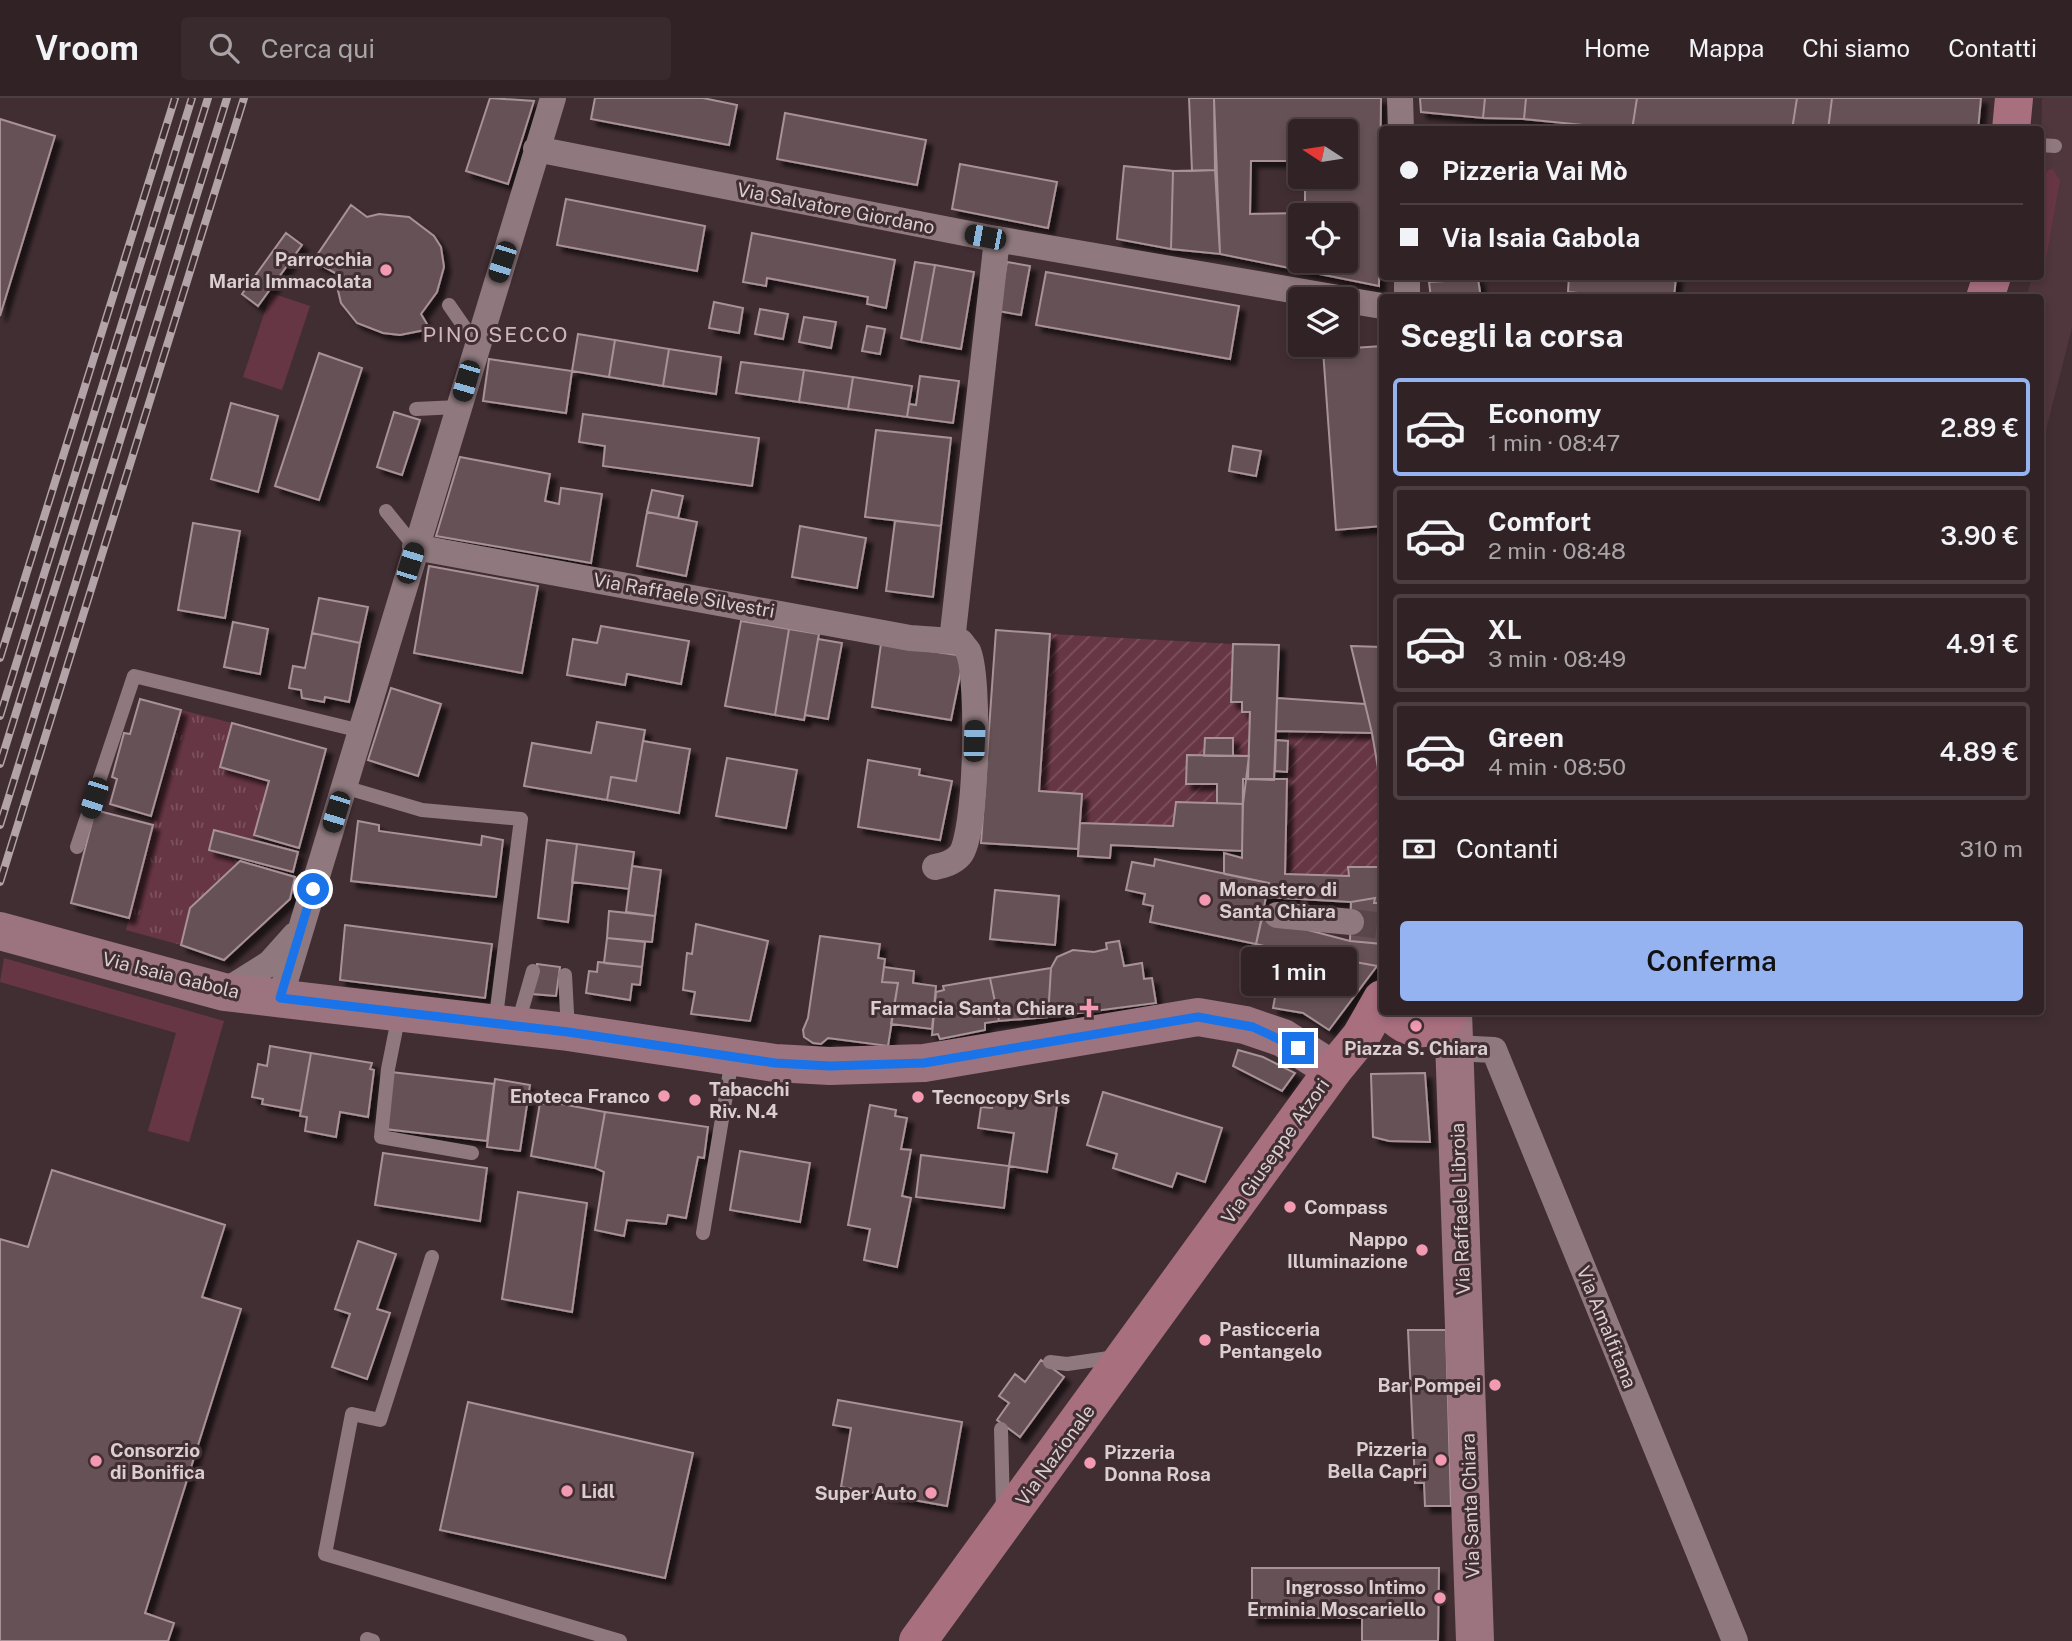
<!DOCTYPE html>
<html lang="it">
<head>
<meta charset="utf-8">
<style>
  :root { --surface:#312226; --page:#392a2e; --text:#f1f3f6; --muted:#a8a4a7; --line:#4c3f43; --accent:#95b2f1 }
  body { margin:0; font-family:"Public Sans",sans-serif; background:var(--page); color:var(--text); height:100vh; display:flex; flex-direction:column; font-size:26px; white-space:nowrap }
  * { box-sizing:border-box; margin:0 }
  p { font-size:23px; color:var(--muted) }
  .icon { flex:none; width:38px; height:38px; fill:none; stroke:currentColor; stroke-width:2; stroke-linecap:round; stroke-linejoin:round }
  .map { position:relative; flex:1; overflow:hidden }
  .panel { position:absolute; left:1379px; top:196px; width:665px; height:721px; display:flex; flex-direction:column; background:var(--surface); border-radius:7px; box-shadow:0 4px 10px #0003,0 0 0 2px var(--line) }
  .panel>* { flex:none }
  .guide { position:absolute; left:1379px; top:28px; width:665px; height:154px; border-radius:7px; box-shadow:0 4px 10px #0003,0 0 0 2px var(--line); display:grid; align-content:center; height:154px; padding:0 21px; background:var(--surface) }
  .needle { width:46px; rotate:282deg }
  .fabs { position:absolute; left:1288px; top:21px; display:grid; gap:14px }
  .fabs a { display:grid; place-items:center; width:70px; height:70px; border-radius:7px; background:var(--surface); box-shadow:0 4px 10px #0003,0 0 0 2px var(--line); font-size:35px }
  .end { position:absolute; width:32px; height:32px; margin:-16px; border:9px solid #1a73e8; background:#fff; box-shadow:0 0 0 4px #fff }
  .from { border-radius:50% }
  .bubble { position:absolute; height:49px; border-radius:7px; background:var(--surface); box-shadow:0 4px 10px #0003,0 0 0 2px var(--line); font-size:23px; font-weight:600; line-height:49px; text-align:center }
  .car { position:absolute; width:21px; height:42px; margin:-21px -10px; border-radius:9px; box-shadow:0 0 5px 2px #0007; background:linear-gradient(#222 24%,#8ab4d8 0 40%,#222 0 76%,#8ab4d8 0 86%,#222 0) }
  .guide b { display:flex; align-items:center; gap:24px; height:66px; font-size:26px }
  .guide b+b { border-top:2px solid var(--line) }
  .guide i { width:18px; height:18px; background:var(--text) }
  ul { padding:0; list-style:none }
  li { display:flex; align-items:center; gap:21px; height:98px; margin:0 14px 10px; padding:0 7px; border:4px solid var(--line); border-radius:7px }
  li div { flex:1 }
  li b { display:block; font-size:26px }
  li em { font-style:normal; font-weight:600 }
  li.active { border-color:var(--accent) }
  li>.icon { width:63px; height:63px; stroke-width:1.5 }
  h2 { padding:0 21px; font-size:32px; line-height:84px }
  .pay { display:flex; align-items:center; gap:18px; height:77px; padding:0 21px; font-size:26px }
  .pay p { margin-inline-start:auto }
  .cta { display:flex; gap:14px; margin-top:auto; padding:14px 21px }
  .cta a { flex:1; height:80px; border-radius:7px; background:var(--accent); color:#111; font-size:28px; font-weight:600; line-height:80px; text-align:center }
  header { display:flex; align-items:center; gap:42px; box-sizing:border-box; height:98px; padding:0 35px; background:var(--surface); border-bottom:2px solid var(--line) }
  header strong { font-size:33px }
  nav { display:flex; gap:38px; margin-inline-start:auto; font-size:24px }
  .search { width:490px; height:63px; background:var(--page); display:flex; align-items:center; gap:18px; box-sizing:border-box; padding:0 24px; border-radius:7px; color:var(--muted); font-size:26px }
  .map>svg:first-child { display:block }
  .built { fill:#50363d }
  .grass { fill:#673644 }
  .park { fill:url(#park-tufts) }
  .garden { fill:url(#garden-furrows) }
  .building { fill:#655156; stroke:#a99297; stroke-width:2; fill-rule:evenodd; filter:url(#shadow) }
  .lines { fill:none; stroke-linecap:round; stroke-linejoin:round }
  .street-tunnel { stroke:#58464b; stroke-width:26; stroke-dasharray:26 13; stroke-linecap:butt }
  .lane { stroke:#8f797e; stroke-width:14 }
  .street { stroke:#8f797e; stroke-width:26 }
  .secondary { stroke:#9c747f; stroke-width:38 }
  .primary { stroke:#a86f7f; stroke-width:38 }
  .rail-casing { stroke:#b1a3a7; stroke-width:8 }
  .rail { stroke:#412e33; stroke-width:5; stroke-dasharray:16; stroke-linecap:butt }
  .route { stroke:#1a73e8; stroke-width:9 }
  .poi-dot { fill:#f19ab2; stroke:#412e33; stroke-width:2.5 }
  .labels { text-anchor:middle; stroke-width:6; stroke-linejoin:round; paint-order:stroke }
  .street-label { font-size:19px; fill:#daced1; stroke:#412e33 }
  .poi-label { font-size:19px; font-weight:bold; fill:#daced1; stroke:#412e33; text-anchor:end }
  .neighbourhood-label { font-size:21px; letter-spacing:2px; fill:#cfb7bc; stroke:#412e33 }
</style>
</head>
<body>
<header>
<strong>Vroom</strong>
<div class="search"><svg class="icon" aria-label="search" viewBox="0 0 24 24"><circle cx="10" cy="10" r="6"/><path d="M15 15l6 6"/></svg>Cerca qui</div>
<nav><a>Home</a><a>Mappa</a><a>Chi siamo</a><a>Contatti</a></nav>
</header>
<div class="map">
<svg width="2072" height="1543" viewBox="0 0 2072 1543">
  <defs>
    <pattern id="park-tufts" width="24" height="20" patternUnits="userSpaceOnUse" patternTransform="scale(1.75)"><rect width="24" height="20" fill="#673644"/><path d="M3 7l-1-3M5 7V3M7 7l1-3M15 17l-1-3M17 17v-4M19 17l1-3" fill="none" stroke="#7c525e"/></pattern>
    <pattern id="garden-furrows" width="10" height="10" patternUnits="userSpaceOnUse" patternTransform="scale(1.75)"><rect width="10" height="10" fill="#673644"/><path d="M-1 1l2-2M0 10L10 0M9 11l2-2" fill="none" stroke="#7c525e"/></pattern>
    <filter id="shadow"><feDropShadow dx="6" dy="6" stdDeviation="2" flood-color="#0009"/></filter>
  </defs>
  <rect width="100%" height="100%" fill="#412e33"/>
  <!-- built -->
  <path class="built" d="M2042,0H2072V230L2041,351L2040,200H2026L2032,179L2040,178L2041,171L2045,167L2052,70L2044,75L2041,73Z"/>
  <!-- grass -->
  <path class="grass" d="M2052,70L2060,82L2045,167L2041,171L2040,89L2044,75Z
    M271,195L310,208L282,292L243,279Z
    M4,860L224,923L189,1044L148,1033L176,935L0,884Z"/>
  <!-- park -->
  <path class="park" d="M181,612L232,625L220,669L269,683L253,742L214,733L210,752L240,763L190,810L181,847L126,832Z"/>
  <!-- garden -->
  <path class="garden" d="M1050,536L1233,546L1231,603L1242,604V614H1250L1249,658H1233V640H1205L1204,658L1187,657L1186,685L1217,686V705L1176,704L1173,728L1080,725L1082,696L1039,693Z
    M1288,633L1372,635L1382,694V749H1378L1379,769H1349V778L1285,776Z"/>
  <!-- building -->
  <path class="building" d="M490,0L534,3L508,86L466,73Z
    M595,0H703L737,7L729,47L591,21Z
    M1189,0H1214L1215,72L1192,73Z
    M1214,0H1381L1379,188L1220,156ZM1300,33H1346V79H1305V115L1250,116L1251,63H1300ZM1300,117H1346V163H1300Z
    M1420,0H1485L1483,20L1421,14Z
    M1485,0H1526L1524,21L1483,20Z
    M1526,0H1637L1632,32L1524,21Z
    M1637,0H1797L1792,32H1632Z
    M1797,0H1832L1828,32H1792Z
    M1832,0H1981L1978,32H1828Z
    M785,15L926,42L917,87L777,61Z
    M0,21L55,38L0,218Z
    M960,66L1057,84L1048,130L952,111Z
    M1124,68L1173,73L1171,151L1117,141Z
    M1215,72L1220,156L1171,151L1173,73Z
    M566,101L705,128L697,173L557,147Z
    M351,107L367,119L379,116L409,119L434,138L441,149L444,169L437,194L421,216L430,231L400,237L383,235L357,225L341,205L335,180L337,176L313,163Z
    M286,135L302,147L258,208L242,196Z
    M752,135L895,162L886,210L867,206L868,199L767,180L766,188L743,184Z
    M915,164L935,167L921,244L901,240Z
    M1007,164L1030,168L1021,217L998,213Z
    M935,167L974,174L961,251L921,244Z
    M1046,174L1239,208L1230,261L1036,227Z
    M1429,178H1478L1429,184Z
    M1569,178H1676L1674,200H1628L1568,194Z
    M1478,181L1481,200H1431L1429,184Z
    M714,204L743,210L739,235L709,230Z
    M760,211L788,216L783,241L755,236Z
    M804,219L836,224L831,250L799,244Z
    M867,228L885,231L880,256L862,253Z
    M578,236L615,242L609,279L572,273Z
    M615,242L669,251L663,288L609,279Z
    M1382,248V428L1336,432L1323,252Z
    M669,251L721,259L716,296L663,288Z
    M319,255L362,270L319,402L275,388Z
    M489,261L572,273L566,315L483,303Z
    M741,264L804,272L799,304L736,295Z
    M804,272L853,279L848,311L799,304Z
    M920,278L959,283L953,325L907,319L909,306L916,307Z
    M853,279L912,288L907,319L848,311Z
    M231,305L278,318L258,394L211,381Z
    M394,314L420,322L402,377L377,369Z
    M583,316L759,340L752,388L603,368L605,348L579,344Z
    M876,332L951,340L941,428L865,419Z
    M1233,348L1261,353L1256,378L1229,373Z
    M460,359L550,376L545,403L559,406L561,390L602,396L591,465L436,438Z
    M652,392L683,398L678,420L647,414Z
    M647,414L697,424L686,478L637,468Z
    M895,423L941,428L933,499L886,493Z
    M193,425L240,433L225,520L178,512Z
    M800,428L866,440L857,490L792,479Z
    M429,468L538,488L522,575L414,555Z
    M319,500L368,509L360,545L312,535Z
    M741,523L789,531L775,617L725,608Z
    M233,524L268,531L260,576L224,569Z
    M601,528L689,543L681,586L627,576L625,587L567,577L573,541L597,545Z
    M789,531L819,536L804,622L775,617Z
    M996,532L1050,536L1039,693L1082,696L1078,751L981,745Z
    M312,535L360,545L349,604L325,599L324,604L302,600L301,592L289,590L293,568L305,570Z
    M818,541L842,545L828,621L805,617Z
    M881,546L964,558L951,622L872,609Z
    M1233,546L1279,547L1274,682L1248,681L1250,614H1242V604H1231Z
    M1351,548L1382,549V694L1372,635Z
    M391,590L441,606L418,678L368,662Z
    M1277,600L1365,606L1372,635L1276,633Z
    M140,601L181,612L151,718L110,706L117,681L112,679L124,635L130,636Z
    M597,624L645,632L636,683L611,679L607,702L524,688L532,645L591,655Z
    M232,625L326,651L299,750L254,737L269,683L220,669Z
    M1205,640H1233V658H1204Z
    M1276,642L1288,643L1287,674L1275,673Z
    M643,643L690,651L679,715L607,702L611,679L636,683Z
    M1187,657L1249,658L1243,706L1217,705V686H1186Z
    M727,660L797,672L786,730L716,718Z
    M868,662L920,671L919,677L952,683L940,742L858,729Z
    M1243,681H1287L1285,776L1349,778L1348,769H1379L1378,749H1382V805H1374L1375,800L1351,804L1266,799L1269,785L1224,776V755L1242,760Z
    M1176,704L1243,706L1242,753L1111,747L1110,760L1078,758L1080,725L1173,728Z
    M95,712L153,727L129,820L71,805Z
    M358,723L379,727V733L481,747L482,738L503,742L496,799L351,783Z
    M214,732L298,754L293,774L209,752Z
    M547,742L577,746L568,824L538,820Z
    M577,746L634,754L629,791L572,784Z
    M1155,761L1269,785L1256,846L1150,824L1153,808L1143,806L1145,796L1126,792L1132,764L1154,768Z
    M240,763L295,779L290,801L224,862L181,847L190,810Z
    M632,768L661,772L655,818L626,814Z
    M995,792L1059,798L1055,847L990,841Z
    M1375,800L1374,805H1382V846L1350,843L1351,804Z
    M609,813L655,818L652,844L607,840Z
    M1262,820L1350,843L1382,846V861L1377,868L1344,862L1341,867L1256,846Z
    M696,826L768,843L750,923L691,916L695,894L683,892L687,855L692,856Z
    M345,827L492,846L485,900L340,882Z
    M820,838L880,846L878,860L885,861L882,884L898,885L888,948L828,940L821,946L813,945L804,939L803,932L808,920Z
    M607,840L645,844L642,869L604,865Z
    M1119,843L1124,868L1142,865L1144,881L1152,880L1156,905L1048,919L1051,870L1057,859L1073,852L1094,854L1107,851L1106,845Z
    M1344,862L1377,868L1329,932L1303,915L1273,910L1281,867L1336,878Z
    M598,864L642,869L640,887L632,886L630,902L586,895L589,873L597,874Z
    M537,866L560,869L556,898L532,896Z
    M884,869L914,873L913,885L936,888L932,931L891,926L898,885L882,884Z
    M1051,870L1048,919L999,923L990,880Z
    M990,880L999,923L985,925V932L940,941L938,936L932,937L936,894L944,892L943,888Z
    M270,948L311,955L301,1013L262,1006L263,1001L252,999L258,966L267,968Z
    M1238,952L1263,959L1295,975L1282,993L1233,968Z
    M311,955L372,965L370,971L374,972L368,1019L340,1014L336,1039L305,1033L307,1019L300,1018Z
    M391,974L494,986L487,1043L385,1031Z
    M1425,975L1430,1044L1389,1043L1373,1039L1371,976Z
    M495,981L530,987L520,1053L487,1049Z
    M1103,994L1222,1030L1205,1084L1177,1075L1172,1089L1113,1070L1117,1056L1087,1047Z
    M1023,996L1058,1001L1047,1074L1009,1068L1014,1035L978,1030L981,1009L992,1010L993,1003L1006,1005L1007,1000L1022,1003Z
    M545,1003L605,1014L595,1070L531,1058L540,1005L545,1006Z
    M870,1007L896,1012L895,1018L907,1020L901,1051L911,1052L902,1098L911,1100L897,1169L864,1162L870,1131L848,1127Z
    M605,1014L708,1029L704,1060L698,1059L686,1120L668,1117L666,1126L627,1122L624,1138L595,1132L604,1074L595,1070Z
    M740,1053L810,1065L800,1124L730,1112Z
    M383,1055L487,1070L480,1123L375,1107Z
    M921,1057L1009,1068L1004,1110L916,1099Z
    M52,1072L225,1127L202,1199L241,1211L145,1515L174,1525L168,1543H0V1141L28,1149Z
    M518,1094L587,1105L572,1214L502,1201Z
    M358,1143L396,1156L377,1211L390,1215L367,1281L332,1269L350,1216L335,1211Z
    M1408,1232H1446L1451,1408H1425L1424,1385H1415Z
    M1041,1262L1064,1279L1020,1339L997,1322L1009,1305L999,1298L1015,1276L1025,1284Z
    M838,1302L962,1324L947,1408L841,1389L851,1330L833,1327Z
    M468,1304L693,1355L665,1480L440,1432Z
    M1252,1470H1439L1438,1543H1362V1520H1252Z"/>
  <g class="lines">
    <!-- street-tunnel -->
    <path class="street-tunnel" d="M1351,824L1382,828"/>
    <!-- lane -->
    <path class="lane" d="M2040,47L2055,48
      M449,207L476,246
      M416,311L458,309
      M386,413L415,449
      M344,689L422,712L521,721L495,926
      M77,749L134,578L361,633
      M565,877L568,933
      M399,916L388,971L381,1039L472,1055
      M518,925L533,873
      M703,1135L732,961
      M432,1159L380,1322L352,1316L325,1456L620,1543
      M1050,1264L1067,1266L1116,1259
      M1001,1331L1003,1412
      M367,1541L373,1543"/>
    <!-- street -->
    <path class="street" d="M1400,0L1401,32
      M536,51L985,139L1344,201
      M1407,178V200
      M1346,202L1382,208
      M415,449L910,540L952,543L997,141
      M935,769C944,767 953,765 960,757C977,738 980,578 968,553C966,550 963,547 961,544L952,543
      M1277,817L1351,824
      M224,894L270,865L295,837
      M280,900L553,0
      M1454,950L1494,952L1735,1543"/>
    <!-- secondary -->
    <path class="secondary" d="M0,833L224,894L568,934L775,965L830,968L924,965L1198,919L1245,927L1283,940L1333,972
      M1453,914L1475,1543"/>
    <!-- primary -->
    <path class="primary" d="M2011,32L2014,0
      M1985,200L1992,178
      M1391,914C1407,934 1435,937 1450,914
      M918,1543L1333,972L1361,938L1382,901"/>
    <!-- rail casing -->
    <g class="rail-casing">
      <path id="rail" d="M0,560L175,0
        M0,618L192,0
        M0,666L208,0
        M0,727L227,0
        M0,784L244,0"/>
    </g>
    <!-- rail -->
    <use href="#rail" class="rail"/>
  </g>
  <g class="lines">
    <!-- route -->
    <path class="route" d="M313,791L280,900L568,934L775,965L830,968L924,965L1198,919L1253,929L1298,950"/>
  </g>
  <!-- markers -->
  <g class="poi-dot">
    <circle cx="386" cy="172" r="7"/>
    <circle cx="1205" cy="802" r="7"/>
    <path d="M1085.5 899.5h7v7h7v7h-7v7h-7v-7h-7v-7h7z"/>
    <circle cx="1416" cy="928" r="7"/>
    <circle cx="664" cy="998" r="7"/>
    <circle cx="918" cy="999" r="7"/>
    <circle cx="695" cy="1002" r="7"/>
    <circle cx="1290" cy="1109" r="7"/>
    <circle cx="1422" cy="1152" r="7"/>
    <circle cx="1205" cy="1242" r="7"/>
    <circle cx="1495" cy="1287" r="7"/>
    <circle cx="1441" cy="1362" r="7"/>
    <circle cx="96" cy="1363" r="7"/>
    <circle cx="1090" cy="1365" r="7"/>
    <circle cx="567" cy="1393" r="7"/>
    <circle cx="931" cy="1395" r="7"/>
    <circle cx="1440" cy="1500" r="7"/>
  </g>
  <g class="labels">
    <!-- street labels -->
    <g class="street-label">
      <text transform="translate(836 110) rotate(11)" y="7">Via Salvatore Giordano</text>
      <text transform="translate(684 497) rotate(10)" y="7">Via Raffaele Silvestri</text>
      <text transform="translate(171 877) rotate(14)" y="7">Via Isaia Gabola</text>
      <text transform="translate(1275 1053) rotate(-55)" y="7">Via Giuseppe Atzori</text>
      <text transform="translate(1460 1111) rotate(-92)" y="7">Via Raffaele Libroia</text>
      <text transform="translate(1607 1229) rotate(68)" y="7">Via Amalfitana</text>
      <text transform="translate(1055 1357) rotate(-54)" y="7">Via Nazionale</text>
      <text transform="translate(1470 1408) rotate(-92)" y="7">Via Santa Chiara</text>
    </g>
    <!-- poi labels -->
    <g class="poi-label">
      <text x="372" y="168">Parrocchia<tspan x="372" dy="22">Maria Immacolata</tspan></text>
      <text x="1219" y="798" text-anchor="start">Monastero di<tspan x="1219" dy="22">Santa Chiara</tspan></text>
      <text x="1075" y="917">Farmacia Santa Chiara</text>
      <text x="1416" y="957" text-anchor="middle">Piazza S. Chiara</text>
      <text x="709" y="998" text-anchor="start">Tabacchi<tspan x="709" dy="22">Riv. N.4</tspan></text>
      <text x="650" y="1005">Enoteca Franco</text>
      <text x="932" y="1006" text-anchor="start">Tecnocopy Srls</text>
      <text x="1304" y="1116" text-anchor="start">Compass</text>
      <text x="1408" y="1148">Nappo<tspan x="1408" dy="22">Illuminazione</tspan></text>
      <text x="1219" y="1238" text-anchor="start">Pasticceria<tspan x="1219" dy="22">Pentangelo</tspan></text>
      <text x="1481" y="1294">Bar Pompei</text>
      <text x="1427" y="1358">Pizzeria<tspan x="1427" dy="22">Bella Capri</tspan></text>
      <text x="110" y="1359" text-anchor="start">Consorzio<tspan x="110" dy="22">di Bonifica</tspan></text>
      <text x="1104" y="1361" text-anchor="start">Pizzeria<tspan x="1104" dy="22">Donna Rosa</tspan></text>
      <text x="581" y="1400" text-anchor="start">Lidl</text>
      <text x="917" y="1402">Super Auto</text>
      <text x="1426" y="1496">Ingrosso Intimo<tspan x="1426" dy="22">Erminia Moscariello</tspan></text>
    </g>
    <!-- neighbourhood labels -->
    <g class="neighbourhood-label">
      <text x="496" y="244">PINO SECCO</text>
    </g>
  </g>
</svg>
<div class="fabs">
<a><svg class="needle" viewBox="-14 -14 28 28"><path d="M0-13l5 13h-10z" fill="#e53935"/><path d="M0 13l5-13h-10z" fill="#a8a4a7"/></svg></a>
<a><svg class="icon" aria-label="locate" viewBox="0 0 24 24"><circle cx="12" cy="12" r="6"/><path d="M12 2v4M12 18v4M2 12h4M18 12h4"/></svg></a>
<a><svg class="icon" aria-label="layers" viewBox="0 0 24 24"><path d="M12 4l9 5-9 5-9-5zM3 14l9 5 9-5"/></svg></a>
</div>
<i class="end from" style="left:313px;top:791px"></i>
<i class="end" style="left:1298px;top:950px"></i>
<div class="bubble" style="left:1241px;top:849px;width:116px">1 min</div>
<i class="car" style="left:985px;top:139px;rotate:281deg"></i>
<i class="car" style="left:502px;top:164px;rotate:198deg"></i>
<i class="car" style="left:466px;top:283px;rotate:196deg"></i>
<i class="car" style="left:410px;top:465px;rotate:17deg"></i>
<i class="car" style="left:974px;top:643px;rotate:2deg"></i>
<i class="car" style="left:94px;top:700px;rotate:198deg"></i>
<i class="car" style="left:336px;top:714px;rotate:197deg"></i>
<div class="guide">
<b><i class="from"></i>Pizzeria Vai Mò</b>
<b><i></i>Via Isaia Gabola</b>
</div>
<section class="panel">
<h2>Scegli la corsa</h2>
<ul>
<li class="active"><svg class="icon" aria-label="car" viewBox="0 0 24 24"><path d="M5 17H2v-5l4-1 3-4h7l3 4 3 1v5h-3M9 17h6M6 11h13"/><circle cx="7" cy="17" r="2"/><circle cx="17" cy="17" r="2"/></svg><div><b>Economy</b><p>1 min · 08:47</p></div><em>2.89 €</em></li>
<li><svg class="icon" aria-label="car" viewBox="0 0 24 24"><path d="M5 17H2v-5l4-1 3-4h7l3 4 3 1v5h-3M9 17h6M6 11h13"/><circle cx="7" cy="17" r="2"/><circle cx="17" cy="17" r="2"/></svg><div><b>Comfort</b><p>2 min · 08:48</p></div><em>3.90 €</em></li>
<li><svg class="icon" aria-label="car" viewBox="0 0 24 24"><path d="M5 17H2v-5l4-1 3-4h7l3 4 3 1v5h-3M9 17h6M6 11h13"/><circle cx="7" cy="17" r="2"/><circle cx="17" cy="17" r="2"/></svg><div><b>XL</b><p>3 min · 08:49</p></div><em>4.91 €</em></li>
<li><svg class="icon" aria-label="car" viewBox="0 0 24 24"><path d="M5 17H2v-5l4-1 3-4h7l3 4 3 1v5h-3M9 17h6M6 11h13"/><circle cx="7" cy="17" r="2"/><circle cx="17" cy="17" r="2"/></svg><div><b>Green</b><p>4 min · 08:50</p></div><em>4.89 €</em></li>
</ul>
<div class="pay"><svg class="icon" aria-label="cash" viewBox="0 0 24 24"><path d="M3 7h18v10H3z"/><circle cx="12" cy="12" r="2"/></svg>Contanti<p>310 m</p></div>
<div class="cta"><a>Conferma</a></div>
</section>
</div>
</body>
</html>
